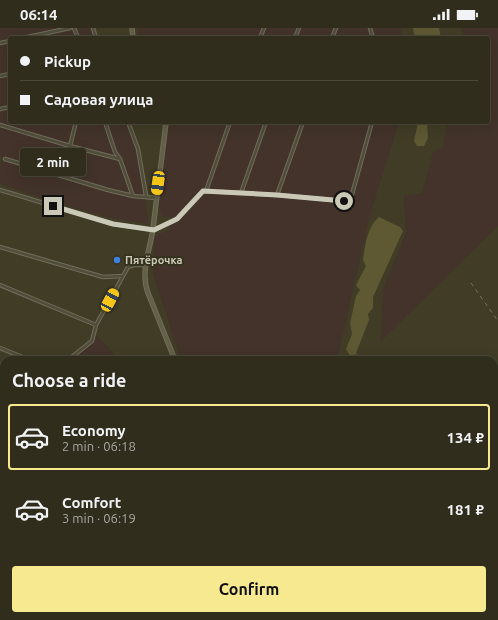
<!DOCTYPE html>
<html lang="en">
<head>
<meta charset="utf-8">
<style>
  :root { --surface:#302d1c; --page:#3c3929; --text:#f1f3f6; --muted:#a8a8a3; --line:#4b493b; --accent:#f6e990 }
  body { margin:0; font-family:Ubuntu,sans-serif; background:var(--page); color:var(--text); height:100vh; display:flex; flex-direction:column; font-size:15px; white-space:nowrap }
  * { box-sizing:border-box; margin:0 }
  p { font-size:13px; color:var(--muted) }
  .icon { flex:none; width:22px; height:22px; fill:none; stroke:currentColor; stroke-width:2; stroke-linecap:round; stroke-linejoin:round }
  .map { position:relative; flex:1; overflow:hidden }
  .sheet { position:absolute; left:0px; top:328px; width:498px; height:264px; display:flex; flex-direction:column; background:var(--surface); border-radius:12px 12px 0 0; box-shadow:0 4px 16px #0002,0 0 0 1px var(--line) }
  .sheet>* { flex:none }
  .banner { position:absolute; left:8px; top:8px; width:482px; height:88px; border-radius:4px; box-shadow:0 4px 16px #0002,0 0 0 1px var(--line); display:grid; align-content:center; height:88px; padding:0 12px; background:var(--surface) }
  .end { position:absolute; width:18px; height:18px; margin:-9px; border:5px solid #cac8b7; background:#111; box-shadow:0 0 0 2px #111 }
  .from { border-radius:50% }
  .bubble { position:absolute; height:28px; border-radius:4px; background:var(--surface); box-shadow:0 4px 16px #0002,0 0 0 1px var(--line); font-size:13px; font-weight:600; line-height:28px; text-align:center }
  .car { position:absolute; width:12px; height:24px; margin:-12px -6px; border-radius:5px; box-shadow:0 0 3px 1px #0007; background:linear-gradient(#f5c518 24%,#345 0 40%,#f5c518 0 76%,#345 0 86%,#f5c518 0) }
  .banner b { display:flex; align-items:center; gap:14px; height:38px; font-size:15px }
  .banner b+b { border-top:1px solid var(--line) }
  .banner i { width:10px; height:10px; background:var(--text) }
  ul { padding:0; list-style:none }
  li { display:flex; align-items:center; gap:12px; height:66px; margin:0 8px 6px; padding:0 4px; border:2px solid transparent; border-radius:4px }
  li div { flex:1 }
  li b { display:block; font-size:15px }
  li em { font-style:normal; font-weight:600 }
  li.on { border-color:var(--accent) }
  li>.icon { width:36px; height:36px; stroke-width:1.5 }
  h2 { padding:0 12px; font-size:18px; line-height:48px }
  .button { display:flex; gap:8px; margin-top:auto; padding:8px 12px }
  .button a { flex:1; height:46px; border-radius:4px; background:var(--accent); color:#111; font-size:16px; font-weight:600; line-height:46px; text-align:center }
  .status { display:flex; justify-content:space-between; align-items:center; height:28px; padding:0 20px; background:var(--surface); direction:ltr }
  .status svg { height:11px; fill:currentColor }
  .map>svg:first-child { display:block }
  .green { fill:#43332a }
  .water { fill:#5e5833 }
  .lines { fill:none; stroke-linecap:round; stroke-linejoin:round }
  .stream { stroke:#5e5833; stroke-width:1 }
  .street-casing { stroke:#706d5b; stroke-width:4.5 }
  .secondary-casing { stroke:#706d5b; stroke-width:5.5 }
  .street { stroke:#504d3a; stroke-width:2.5 }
  .secondary { stroke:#636048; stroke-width:3.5 }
  .rail { stroke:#77735c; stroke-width:1; stroke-dasharray:4 4; stroke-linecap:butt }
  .route { stroke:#cac8b7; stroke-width:5 }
  .shop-dot { fill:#3f7fe0; stroke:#35321f; stroke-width:1.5 }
  .labels { text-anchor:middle; stroke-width:4; stroke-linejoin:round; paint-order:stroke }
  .poi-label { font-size:11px; font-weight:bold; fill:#cac8b7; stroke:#35321f; text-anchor:start }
</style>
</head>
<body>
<div class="status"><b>06:14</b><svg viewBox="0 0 49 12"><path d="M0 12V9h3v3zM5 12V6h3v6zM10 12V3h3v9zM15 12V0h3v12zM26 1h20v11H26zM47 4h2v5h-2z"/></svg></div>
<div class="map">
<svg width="498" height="592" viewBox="0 0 498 592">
  <rect width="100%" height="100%" fill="#403c26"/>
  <!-- green -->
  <path class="green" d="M0,0H91L95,10H10V94H127L135,114L144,152L148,196C97,190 48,172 0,156V140L3,130L0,127Z
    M138,0H401L403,10H138Z
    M461,0H498V198L381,313L383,261L406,205L404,168L422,165L433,124L443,120L447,97L449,94H488V10H463Z
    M169,94H399L371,183L337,332H181L153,246L154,208L170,202L171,188L163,189L157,179Z
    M97,308L120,332H70Z
    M0,384L4,386V551L2,561L0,562Z
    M4,566V588H19L11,592H0V568Z"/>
  <!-- water -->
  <path class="water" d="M413,0H439L441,10H415Z
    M418,94H427L428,110L424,118H417L414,113Z
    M379,189L400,199L403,203L373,269V280L368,286L369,292L356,325L354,328H350L346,321L352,306L350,295L356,268L360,262L356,257L366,238L363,232C365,218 367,199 379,189Z"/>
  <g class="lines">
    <!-- stream -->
    <path class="stream" d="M356,325L358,329L357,332"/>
    <!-- street casing -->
    <g class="street-casing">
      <path id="street" d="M74,0L78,10
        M93,0L96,10
        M370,0L373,10
        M23,10L70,0
        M260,10L264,0
        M295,10L299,0
        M332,10L336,0
        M0,15L10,13
        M0,48L10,46
        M0,81L10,79
        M105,94L115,124L120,131L133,168L156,170
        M128,94L138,121L146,168
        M0,97L70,118L120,131
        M70,118L76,94
        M5,131L108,162L133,168
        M0,162L113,196L154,202L177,191L203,163L277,167L344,173L351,170L372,94
        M206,163L230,94
        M241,165L266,94
        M277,167L303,94
        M0,219L103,249L123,248
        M0,257L96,297
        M0,320L30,332
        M68,332L92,313L96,297L128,239L134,237H146
        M0,379L4,378
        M0,387L4,389
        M0,393L4,389
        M494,571L498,583
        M418,588L419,592
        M32,592L40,588"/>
    </g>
    <!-- secondary casing -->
    <g class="secondary-casing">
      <path id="secondary" d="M132,0L133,10
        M166,94C162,130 157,166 153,201C150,222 140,244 148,265L175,332
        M329,588L331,592"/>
    </g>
    <!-- street -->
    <use href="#street" class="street"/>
    <!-- secondary -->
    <use href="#secondary" class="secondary"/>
    <!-- rail -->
    <path class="rail" d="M471,255L498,293
      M494,524L498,523
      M372,592L381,588"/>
  </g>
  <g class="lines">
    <!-- route -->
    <path class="route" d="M53,178L113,196L154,202L177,191L203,163L277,167L344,173"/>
  </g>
  <!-- markers -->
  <circle class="shop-dot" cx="117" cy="232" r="4"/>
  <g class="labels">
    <!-- poi labels -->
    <g class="poi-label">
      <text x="125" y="236">Пятёрочка</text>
    </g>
  </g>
</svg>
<i class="end from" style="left:344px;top:173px"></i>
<i class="end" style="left:53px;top:178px"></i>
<div class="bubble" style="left:20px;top:120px;width:66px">2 min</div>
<i class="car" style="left:158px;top:155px;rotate:188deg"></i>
<i class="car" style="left:110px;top:272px;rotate:28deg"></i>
<div class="banner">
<b><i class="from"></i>Pickup</b>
<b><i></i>Садовая улица</b>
</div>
<section class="sheet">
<h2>Choose a ride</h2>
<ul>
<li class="on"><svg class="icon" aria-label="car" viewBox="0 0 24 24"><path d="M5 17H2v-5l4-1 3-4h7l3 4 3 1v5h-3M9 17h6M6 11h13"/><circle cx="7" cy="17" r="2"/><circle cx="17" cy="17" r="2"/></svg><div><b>Economy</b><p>2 min · 06:18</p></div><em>134 ₽</em></li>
<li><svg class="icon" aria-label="car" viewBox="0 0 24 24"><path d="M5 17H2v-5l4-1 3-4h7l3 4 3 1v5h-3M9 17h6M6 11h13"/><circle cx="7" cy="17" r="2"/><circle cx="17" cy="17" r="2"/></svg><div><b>Comfort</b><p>3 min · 06:19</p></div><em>181 ₽</em></li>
</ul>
<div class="button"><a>Confirm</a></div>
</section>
</div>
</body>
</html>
